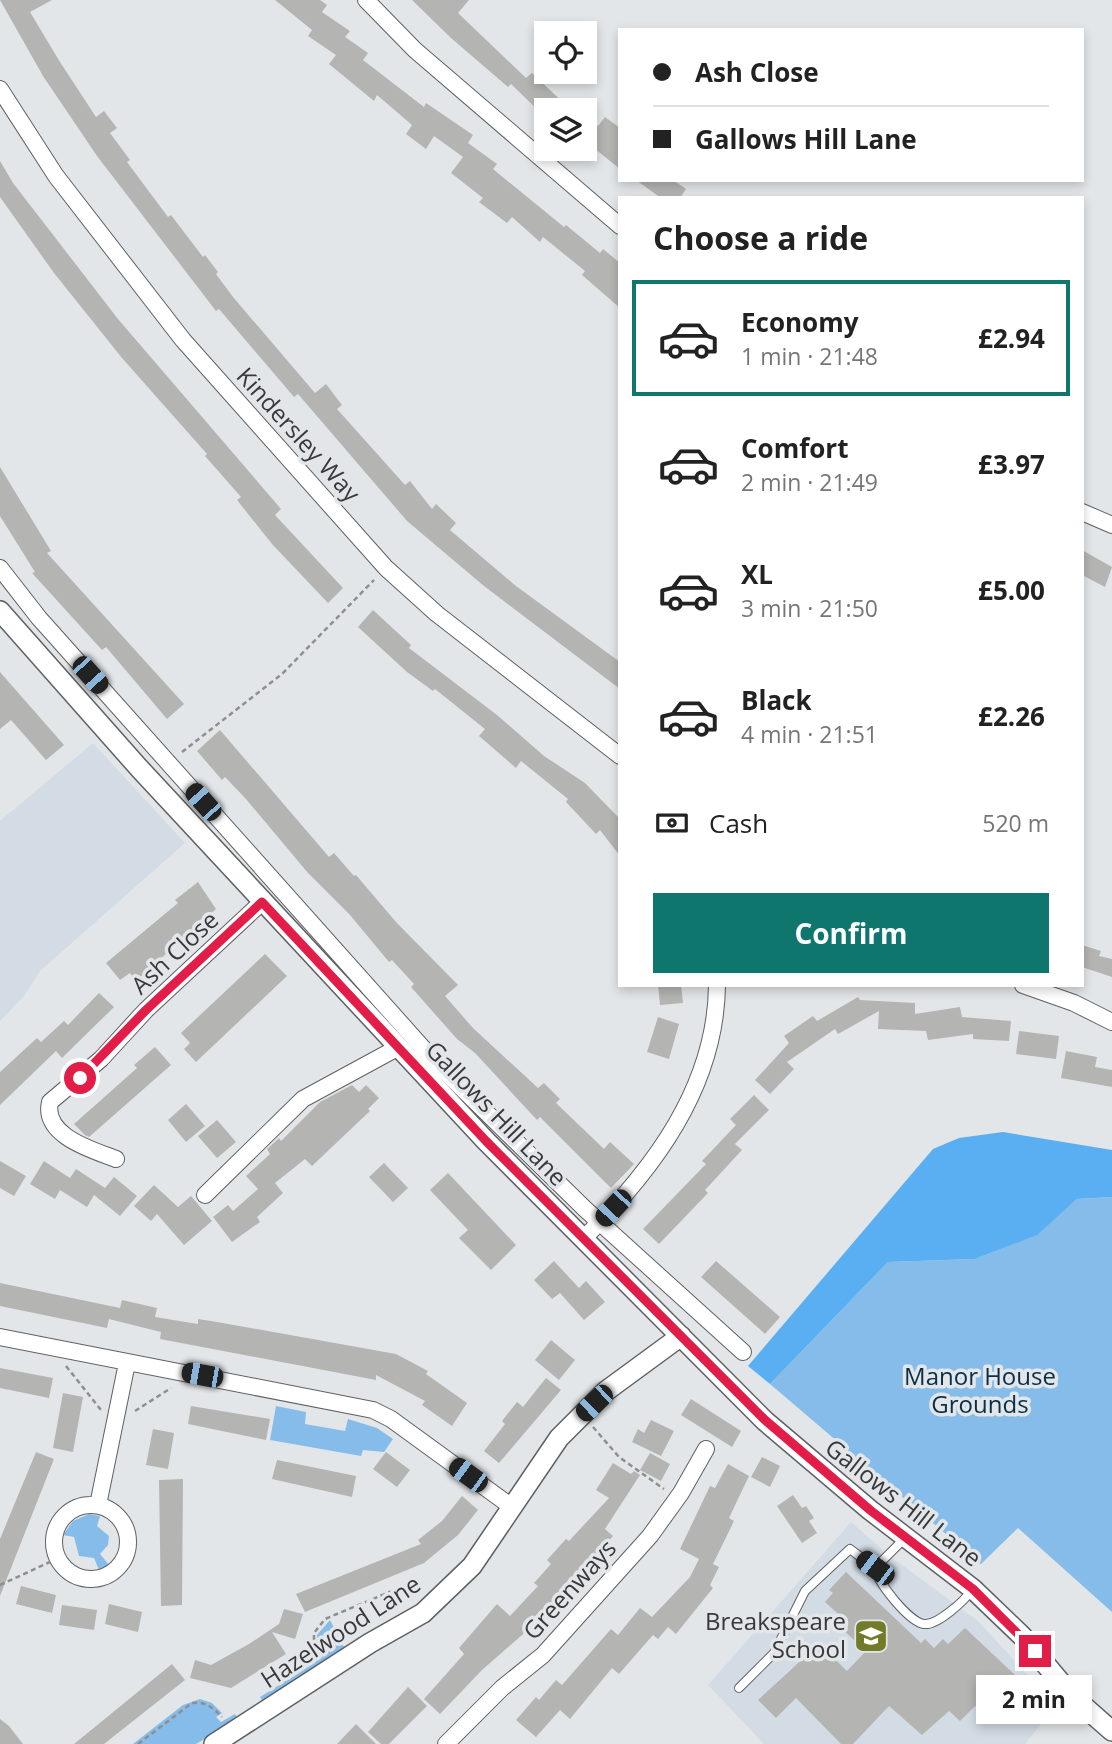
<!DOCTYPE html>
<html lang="en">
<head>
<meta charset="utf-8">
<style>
  :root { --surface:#fff; --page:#f2f2f2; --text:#222; --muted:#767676; --line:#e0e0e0; --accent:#0f766e }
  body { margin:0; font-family:"Open Sans",sans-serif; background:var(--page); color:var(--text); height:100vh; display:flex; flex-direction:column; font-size:26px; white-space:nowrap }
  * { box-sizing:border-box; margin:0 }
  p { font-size:23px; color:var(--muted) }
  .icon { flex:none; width:38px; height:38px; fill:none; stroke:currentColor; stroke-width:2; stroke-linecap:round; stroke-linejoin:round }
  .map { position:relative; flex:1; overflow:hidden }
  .drawer { position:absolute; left:618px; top:196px; width:466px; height:791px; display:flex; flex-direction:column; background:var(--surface); border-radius:0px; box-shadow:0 4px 10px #0003 }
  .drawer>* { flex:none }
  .guide { position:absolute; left:618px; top:28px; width:466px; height:154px; border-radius:0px; box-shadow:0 4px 10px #0003; display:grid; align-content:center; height:154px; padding:0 35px; background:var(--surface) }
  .controls { position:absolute; left:534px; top:21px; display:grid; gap:14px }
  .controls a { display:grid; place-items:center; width:63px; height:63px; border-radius:0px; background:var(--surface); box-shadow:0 4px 10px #0003; font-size:35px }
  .end { position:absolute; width:32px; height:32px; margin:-16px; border:9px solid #e11d48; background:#fff; box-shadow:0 0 0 4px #fff }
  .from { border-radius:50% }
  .bubble { position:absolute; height:49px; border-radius:0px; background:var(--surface); box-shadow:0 4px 10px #0003; font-size:23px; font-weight:700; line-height:49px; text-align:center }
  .car { position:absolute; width:21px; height:42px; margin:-21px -10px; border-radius:9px; box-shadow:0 0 5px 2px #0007; background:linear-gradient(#222 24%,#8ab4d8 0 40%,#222 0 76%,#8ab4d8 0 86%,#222 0) }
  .guide b { display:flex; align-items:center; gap:24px; height:66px; font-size:26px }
  .guide b+b { border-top:2px solid var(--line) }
  .guide i { width:18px; height:18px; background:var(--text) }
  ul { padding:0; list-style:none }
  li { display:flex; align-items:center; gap:21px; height:116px; margin:0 14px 10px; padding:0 21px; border:4px solid transparent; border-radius:0px }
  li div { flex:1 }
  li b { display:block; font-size:26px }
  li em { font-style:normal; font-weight:700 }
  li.active { border-color:var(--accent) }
  li>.icon { width:63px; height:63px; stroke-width:1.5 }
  h2 { padding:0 35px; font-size:32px; line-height:84px }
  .pay { display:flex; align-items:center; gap:18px; height:77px; padding:0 35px; font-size:26px }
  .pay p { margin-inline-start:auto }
  .primary-button { display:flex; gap:14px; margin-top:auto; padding:14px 35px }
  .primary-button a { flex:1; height:80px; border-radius:0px; background:var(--accent); color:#fff; font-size:28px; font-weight:700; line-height:80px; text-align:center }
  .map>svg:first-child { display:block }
  .built { fill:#d3dce4 }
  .green { fill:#86bce9 }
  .forest { fill:#59aff1 }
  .building { fill:#b4b5b2 }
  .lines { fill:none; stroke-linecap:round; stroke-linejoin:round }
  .service-casing { stroke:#5e6163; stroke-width:10 }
  .minor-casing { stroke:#5e6163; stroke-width:18 }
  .tertiary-casing { stroke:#5e6163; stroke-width:22 }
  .path { stroke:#8d8f91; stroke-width:2.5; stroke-dasharray:5 3.5; stroke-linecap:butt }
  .service { stroke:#fff; stroke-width:8 }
  .minor { stroke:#fff; stroke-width:16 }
  .tertiary { stroke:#fff; stroke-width:19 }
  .route { stroke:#e11d48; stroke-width:9 }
  .labels { text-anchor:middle; stroke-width:7; stroke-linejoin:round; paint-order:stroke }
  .street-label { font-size:24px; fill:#373839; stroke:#e3e6e8 }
  .park-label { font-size:24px; fill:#092e49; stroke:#e3e6e8 }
  .poi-label { font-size:24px; fill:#373839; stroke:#e3e6e8; text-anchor:end }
</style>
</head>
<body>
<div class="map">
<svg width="1112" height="1744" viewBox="0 0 1112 1744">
  <rect width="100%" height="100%" fill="#e3e6e8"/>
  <!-- built -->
  <path class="built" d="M93,743L185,843L40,971L24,996L0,1021V821Z
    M851,1522L890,1556L978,1621L1056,1706L1025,1744H764L708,1685Z"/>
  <!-- green -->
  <path class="green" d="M1112,1197V1612L1018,1528L981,1564L770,1384L888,1262L975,1259L1036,1235L1077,1199Z
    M276,1406L306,1412L305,1424L345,1431L348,1419L377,1428L393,1439L384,1452L363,1450L361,1456L270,1440Z
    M89,1514L100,1516L97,1526L109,1536L108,1545L100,1554L109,1565L99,1570L94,1558L79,1556L74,1537L63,1535L73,1521Z
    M330,1620L345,1649L264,1703L260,1697L316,1662L317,1635Z
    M200,1699L212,1703L222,1713L216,1717L221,1722L235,1714L238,1719L196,1744H133L183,1705Z"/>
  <!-- forest -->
  <path class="forest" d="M1003,1132L1112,1150V1197L1077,1199L1037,1235L975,1259L888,1262L770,1384L748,1366L933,1149L959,1138Z"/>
  <!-- building -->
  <path class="building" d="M0,0H52L30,12L60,62L96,117L104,111L117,128L110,133L130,160L127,162L168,217L171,215L203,257L205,255L218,272L216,274L233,297L315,393L326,384L342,405L337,409L405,485L410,481L432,509L436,504L456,523L450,530L516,586L620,662V689L484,586L407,521L298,394L294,397L219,309L216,311L97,156L43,76Z
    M275,0H320L327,5L322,12L350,31L345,37L368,53L363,60L424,107L426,103L473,135L468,143L497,164L493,169L564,227L566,225L600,253L603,249L620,263V308L582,275L585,271L543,237L540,242L512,217L507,223L479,202L483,198L451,173L463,157L434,136L426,149L406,134L412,125L377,95L374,101L329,64L336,55L308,36L312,30Z
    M412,0H469L458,13L526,78L532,73L571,110H546L545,117L511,84L508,87L451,38Z
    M584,113L598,126L605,117L620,128V169L584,140Z
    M0,161L13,183L118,319L281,509L275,515L343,588L328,603L272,544L237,500L241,497L205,456L207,454L122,358L54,273L0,197Z
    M636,180H673L686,189L680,198H661Z
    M0,467L51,551L47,553L184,704L167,719L106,647L102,650L32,573L35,572L0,516Z
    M1082,550L1112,567L1105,587L1082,575Z
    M373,610L411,645L409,648L497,715L544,756L585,783L620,819V856L600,830L596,834L566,802L568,799L521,761L516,768L479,736L485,729L435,689L433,691L407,672L358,627Z
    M0,672L64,745L46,760L11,720L0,729Z
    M220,730L329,857L334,853L354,876L356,875L396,922L458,985L445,996L473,1028L538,1088L544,1083L560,1099L556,1103L604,1149L610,1142L634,1164L611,1188L540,1117L537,1120L475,1053L457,1039L411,987L414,984L392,960L389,962L350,915L308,873L246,799L225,777L222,780L197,751Z
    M198,882L216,909L136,981L130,973L120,980L106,963L178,903L175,900Z
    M1082,945L1101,951L1099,956L1112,959V977L1082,967Z
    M265,954L287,976L196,1062L184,1049L190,1043L181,1033Z
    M658,985H681L683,1003L660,1005Z
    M99,993L114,1007L62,1058L56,1051L0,1105V1072L37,1038L41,1042L64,1021L68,1025Z
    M858,997L860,1000L915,1003V1014L960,1007L962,1017L1011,1021L1009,1041L973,1039V1034L928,1040L926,1031L878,1029L879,1011L838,1034L835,1029L787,1062L794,1069L770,1094L755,1080L789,1043L784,1036L813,1016L817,1021Z
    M658,1017L679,1024L669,1059L647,1052Z
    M1019,1031L1059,1036L1056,1059L1016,1054Z
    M155,1047L171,1065L89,1137L85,1135L74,1124L137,1068L134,1065Z
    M1066,1051L1097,1057L1095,1067L1112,1070V1087L1061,1078Z
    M352,1085L359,1092L366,1085L379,1098L368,1109L370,1111L312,1166L305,1159L275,1183L283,1193L257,1217L260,1222L232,1242L213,1217L228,1205L233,1211L258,1189L246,1176L270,1154L267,1149L279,1138L281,1141L320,1102Z
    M754,1095L769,1110L735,1144L742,1150L705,1190L708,1193L659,1244L643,1229L706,1164L702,1161L736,1125L730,1119Z
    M186,1104L205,1126L186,1142L168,1120Z
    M217,1120L236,1142L217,1158L198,1136Z
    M0,1161L26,1176L14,1196L0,1188Z
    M44,1161L70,1178L76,1169L105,1188L114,1177L137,1196L120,1216L94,1195L87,1207L60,1190L55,1199L30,1184Z
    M384,1163L408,1188L393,1202L369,1177Z
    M448,1173L516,1245L491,1270L459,1238L468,1230L430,1190Z
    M154,1185L178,1207L191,1196L212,1221L184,1245L157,1214L151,1221L134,1206Z
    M554,1261L579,1288L586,1281L605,1302L584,1320L560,1293L552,1299L534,1280Z
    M716,1261L780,1317L765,1334L701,1277Z
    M0,1283L120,1308L122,1300L157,1308L155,1317L198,1324V1319L217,1322L396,1354L428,1371L426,1374L467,1403L452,1426L422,1405L425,1401L376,1375V1380L160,1339L161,1332L109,1319L107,1328L0,1306Z
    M551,1340L575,1360L559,1380L535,1360Z
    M0,1368L53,1378L49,1398L0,1388Z
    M546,1378L561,1390L499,1463L484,1451L505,1424L502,1421L517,1402L523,1407Z
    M63,1393L83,1397L73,1452L53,1448Z
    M691,1399L741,1431L732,1447L681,1415Z
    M191,1406L270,1419L266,1440L188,1424Z
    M651,1420L674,1431L661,1456L632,1442L638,1429L644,1433Z
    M153,1429L174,1433L168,1469L146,1465Z
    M36,1452L54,1459L0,1596V1539Z
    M386,1452L410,1470L397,1487L373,1469Z
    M650,1453L670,1464L661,1481L640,1470Z
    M762,1457L780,1466L770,1487L751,1477Z
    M277,1460L356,1476L352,1497L272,1479Z
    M613,1463L631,1474L634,1471L640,1475L605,1529L613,1536L529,1629L482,1670L440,1714L424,1699L464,1654L459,1648L497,1604L510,1616L538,1586L534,1583L551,1564L547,1560L566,1539L569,1541L609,1498L596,1490Z
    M728,1464L749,1476L729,1518L734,1521L713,1564L719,1567L710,1585L713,1588L676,1634L668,1627L658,1639L653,1635L619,1674L612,1668L570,1719L560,1710L536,1737L516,1720L536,1697L539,1700L556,1680L562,1685L611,1629L618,1635L640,1608L652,1617L690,1577L699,1559L680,1549L710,1486L715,1488Z
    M183,1479L182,1605L161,1606L159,1480Z
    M793,1495L802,1508L806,1506L814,1518L809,1521L817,1533L802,1543L777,1506Z
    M462,1496L478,1510L458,1535L424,1563L305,1612L296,1594L421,1544L418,1540L442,1521Z
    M846,1572L921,1643L925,1639L934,1648L943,1639L948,1644L965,1628L1030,1689L1006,1715L994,1704L984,1715L975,1706L960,1721L949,1711L922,1735L889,1706L853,1744H841L796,1698L776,1718L758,1700L819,1644L847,1671L866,1651L840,1627L846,1621L825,1602L833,1593L829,1590Z
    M21,1586L56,1595L52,1613L16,1604Z
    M109,1604L142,1612L138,1632L105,1624Z
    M62,1605L97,1610L94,1630L59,1625Z
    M284,1609L303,1614L295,1639L272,1632L286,1654L231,1688L190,1678L195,1660L211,1665L249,1644L279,1624Z
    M172,1664L185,1680L104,1744H74Z
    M408,1687L427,1706L389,1744H381L368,1732Z
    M0,1719L9,1726L23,1744H0Z
    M356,1724L376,1744H337Z"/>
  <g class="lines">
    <!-- service casing -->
    <g class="service-casing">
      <path id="service" d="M906,1537L875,1568C877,1582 909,1622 924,1624C937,1626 965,1600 972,1590
        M739,1688L774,1653L805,1591L850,1549L875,1568"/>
    </g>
    <!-- minor casing -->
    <g class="minor-casing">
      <path id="minor" d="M366,0L415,50L620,226
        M0,89L56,176L183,340L386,568L437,614L620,756
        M1082,512L1112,525
        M0,568L39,618L438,1065L585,1209L743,1352
        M1023,985L1074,1003L1112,1022
        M116,1159C93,1150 42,1136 50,1102L101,1059L146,1010L262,902
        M205,1195L303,1099L397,1048
        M584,1238C653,1170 716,1087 717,985
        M0,1337L373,1410L391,1419L512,1507
        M54 1542a37 37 0 1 1 74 0a37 37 0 1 1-74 0Z
        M98,1505L127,1363
        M446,1744L502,1688L543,1655L650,1536L681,1493L706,1449"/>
    </g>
    <!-- tertiary casing -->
    <g class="tertiary-casing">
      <path id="tertiary" d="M0,611L139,768L486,1141L765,1421L870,1510L973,1589L1022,1636L1072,1696L1112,1731
        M214,1744L370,1643L423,1613L472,1566L559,1438L606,1391L681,1336"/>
    </g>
    <!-- path -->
    <path class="path" d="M182,752L282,674L374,580
      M66,1366L101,1410
      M135,1411L171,1388
      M593,1427L619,1457L664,1489
      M0,1585L50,1562
      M314,1657V1633L325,1619L411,1583L417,1590
      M138,1744L192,1703C206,1701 213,1708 222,1717"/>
    <!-- service -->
    <use href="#service" class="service"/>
    <!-- minor -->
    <use href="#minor" class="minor"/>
    <!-- tertiary -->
    <use href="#tertiary" class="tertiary"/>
  </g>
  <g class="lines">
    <!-- route -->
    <path class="route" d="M80,1078L146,1010L262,902L486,1141L765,1420L870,1510L973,1589L1035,1651"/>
  </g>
  <!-- icons -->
  <defs>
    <g id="school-square" transform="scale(1.75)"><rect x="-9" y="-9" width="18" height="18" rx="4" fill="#727c28" stroke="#e3e6e8"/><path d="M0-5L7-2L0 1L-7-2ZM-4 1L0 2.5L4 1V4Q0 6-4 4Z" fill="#fff"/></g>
  </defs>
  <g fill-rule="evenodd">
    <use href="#school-square" x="871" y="1636"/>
  </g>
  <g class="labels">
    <!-- street labels -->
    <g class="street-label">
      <text transform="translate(298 435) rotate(48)" y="8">Kindersley Way</text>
      <text transform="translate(175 953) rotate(-43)" y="8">Ash Close</text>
      <text transform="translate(496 1114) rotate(46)" y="8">Gallows Hill Lane</text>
      <text transform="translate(903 1503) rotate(38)" y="8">Gallows Hill Lane</text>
      <text transform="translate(570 1590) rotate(-48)" y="8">Greenways</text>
      <text transform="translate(341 1632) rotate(-33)" y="8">Hazelwood Lane</text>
    </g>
    <!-- park labels -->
    <g class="park-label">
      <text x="980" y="1385">Manor House<tspan x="980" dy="28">Grounds</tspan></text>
    </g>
    <!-- poi labels -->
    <g class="poi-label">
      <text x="846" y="1630">Breakspeare<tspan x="846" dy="28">School</tspan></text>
    </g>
  </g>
</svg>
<div class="controls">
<a><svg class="icon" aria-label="locate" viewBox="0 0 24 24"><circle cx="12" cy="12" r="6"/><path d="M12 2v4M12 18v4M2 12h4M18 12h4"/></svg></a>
<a><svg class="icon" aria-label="layers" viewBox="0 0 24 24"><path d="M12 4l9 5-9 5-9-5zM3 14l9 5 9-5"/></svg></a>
</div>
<i class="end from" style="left:80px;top:1078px"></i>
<i class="end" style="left:1035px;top:1651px"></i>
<div class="bubble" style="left:976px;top:1675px;width:116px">2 min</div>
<i class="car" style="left:90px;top:675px;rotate:138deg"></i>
<i class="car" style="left:203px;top:802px;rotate:318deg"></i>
<i class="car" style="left:613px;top:1208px;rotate:223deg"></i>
<i class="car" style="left:202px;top:1375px;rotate:280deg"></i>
<i class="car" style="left:594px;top:1403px;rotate:226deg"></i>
<i class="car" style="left:468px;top:1475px;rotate:306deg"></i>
<i class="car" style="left:875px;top:1568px;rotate:307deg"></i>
<div class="guide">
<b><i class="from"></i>Ash Close</b>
<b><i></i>Gallows Hill Lane</b>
</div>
<section class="drawer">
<h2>Choose a ride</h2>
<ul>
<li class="active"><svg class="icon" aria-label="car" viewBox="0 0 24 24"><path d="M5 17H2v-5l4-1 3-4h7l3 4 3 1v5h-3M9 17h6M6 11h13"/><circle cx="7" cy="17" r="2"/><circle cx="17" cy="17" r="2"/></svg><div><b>Economy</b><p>1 min · 21:48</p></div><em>£2.94</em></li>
<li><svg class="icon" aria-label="car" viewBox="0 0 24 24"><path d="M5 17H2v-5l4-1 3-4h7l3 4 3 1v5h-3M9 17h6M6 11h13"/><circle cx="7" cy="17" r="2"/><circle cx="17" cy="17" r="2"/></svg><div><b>Comfort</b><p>2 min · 21:49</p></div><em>£3.97</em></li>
<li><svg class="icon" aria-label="car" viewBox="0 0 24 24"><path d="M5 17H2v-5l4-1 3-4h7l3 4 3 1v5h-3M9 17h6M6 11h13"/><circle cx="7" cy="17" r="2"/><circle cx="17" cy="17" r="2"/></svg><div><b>XL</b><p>3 min · 21:50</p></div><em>£5.00</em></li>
<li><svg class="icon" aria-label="car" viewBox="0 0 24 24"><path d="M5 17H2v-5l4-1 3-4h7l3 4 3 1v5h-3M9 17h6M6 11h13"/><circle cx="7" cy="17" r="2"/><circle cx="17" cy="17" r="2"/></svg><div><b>Black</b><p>4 min · 21:51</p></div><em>£2.26</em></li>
</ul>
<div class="pay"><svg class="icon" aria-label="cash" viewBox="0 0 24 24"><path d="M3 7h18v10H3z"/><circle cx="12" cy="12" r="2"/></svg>Cash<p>520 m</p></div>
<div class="primary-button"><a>Confirm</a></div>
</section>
</div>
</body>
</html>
